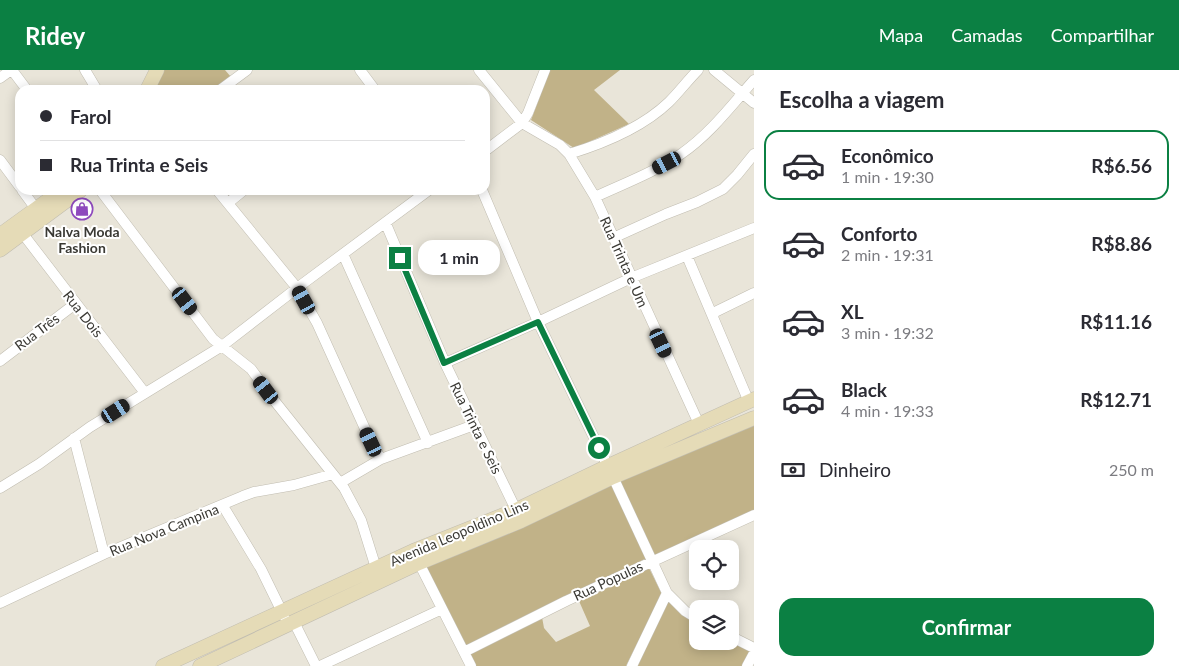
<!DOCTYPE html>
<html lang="pt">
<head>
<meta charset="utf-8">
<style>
  :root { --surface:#fff; --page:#f7f7f7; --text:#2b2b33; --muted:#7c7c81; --line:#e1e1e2; --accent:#0b8043 }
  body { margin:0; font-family:Lato,sans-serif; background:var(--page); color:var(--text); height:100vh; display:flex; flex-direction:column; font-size:19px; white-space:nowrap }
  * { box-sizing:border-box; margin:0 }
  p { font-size:16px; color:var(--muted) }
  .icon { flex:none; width:28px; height:28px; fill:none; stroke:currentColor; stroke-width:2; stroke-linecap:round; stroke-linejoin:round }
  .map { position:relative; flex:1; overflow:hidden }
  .details { display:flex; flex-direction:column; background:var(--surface); width:425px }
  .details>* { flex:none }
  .top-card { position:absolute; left:15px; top:15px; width:475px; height:110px; border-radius:15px; box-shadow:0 2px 12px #0003; display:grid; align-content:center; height:110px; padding:0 25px; background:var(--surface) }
  .buttons { position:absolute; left:689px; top:470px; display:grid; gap:10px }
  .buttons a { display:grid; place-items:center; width:50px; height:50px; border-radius:10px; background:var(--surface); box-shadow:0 2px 12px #0003; font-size:25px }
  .end { position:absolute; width:22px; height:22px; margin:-11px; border:6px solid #0b8043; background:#fff; box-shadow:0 0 0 2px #fff }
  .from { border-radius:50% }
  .bubble { position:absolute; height:35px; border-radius:15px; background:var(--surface); box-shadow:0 2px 12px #0003; font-size:16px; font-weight:700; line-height:35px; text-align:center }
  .car { position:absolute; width:15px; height:30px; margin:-15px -8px; border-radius:6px; box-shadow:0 0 4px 1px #0007; background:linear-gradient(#222 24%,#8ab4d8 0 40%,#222 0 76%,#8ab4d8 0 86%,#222 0) }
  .top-card b { display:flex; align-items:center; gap:18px; height:48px; font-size:19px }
  .top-card b+b { border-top:1px solid var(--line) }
  .top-card i { width:12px; height:12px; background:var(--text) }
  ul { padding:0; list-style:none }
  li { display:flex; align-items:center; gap:15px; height:70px; margin:0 10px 8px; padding:0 15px; border:2px solid transparent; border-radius:15px }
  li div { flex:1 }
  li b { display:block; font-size:19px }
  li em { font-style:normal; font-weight:700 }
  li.selected { border-color:var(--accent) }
  li>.icon { width:45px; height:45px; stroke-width:1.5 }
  h2 { padding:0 25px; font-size:22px; line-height:60px }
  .pay { display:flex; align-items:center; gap:12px; height:55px; padding:0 25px; font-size:19px }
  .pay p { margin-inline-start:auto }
  .button { display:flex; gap:10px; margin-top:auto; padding:10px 25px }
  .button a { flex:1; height:58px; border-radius:15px; background:var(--accent); color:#fff; font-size:20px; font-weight:700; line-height:58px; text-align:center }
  header { display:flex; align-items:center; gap:30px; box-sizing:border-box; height:70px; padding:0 25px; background:var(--accent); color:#fff }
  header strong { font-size:24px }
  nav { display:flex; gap:28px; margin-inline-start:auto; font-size:18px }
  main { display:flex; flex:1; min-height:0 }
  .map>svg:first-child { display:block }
  .green { fill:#c1b288 }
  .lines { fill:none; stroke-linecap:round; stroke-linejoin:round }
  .street-casing { stroke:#c1bdb1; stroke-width:11 }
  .secondary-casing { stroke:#c1bdb1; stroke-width:15 }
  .street { stroke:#fff; stroke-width:10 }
  .secondary { stroke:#e5dbb7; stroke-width:14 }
  .route { stroke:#0b8043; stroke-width:6 }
  .labels { text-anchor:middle; stroke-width:4; stroke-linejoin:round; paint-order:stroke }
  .poi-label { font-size:14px; font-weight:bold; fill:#3a3934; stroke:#fff }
  .street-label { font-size:14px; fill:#3a3934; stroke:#fff }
</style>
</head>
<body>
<header>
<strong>Ridey</strong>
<nav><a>Mapa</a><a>Camadas</a><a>Compartilhar</a></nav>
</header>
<main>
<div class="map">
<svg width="754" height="596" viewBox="0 0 754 596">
  <rect width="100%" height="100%" fill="#e9e5d9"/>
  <!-- green -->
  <path class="green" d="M162,0H225L231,7L214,20H151Z
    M550,0H620L594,20L629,54L582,75L574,78L531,50Z
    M754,351V442L655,487L618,409Z
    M611,414L647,488L466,576L426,496Z
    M649,498L662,524L626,596H476L470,584L542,547L544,558L556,572L590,556L579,531Z
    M668,527L697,551L698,571H730L752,580L744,596H636Z"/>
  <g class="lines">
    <!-- street casing -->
    <g class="street-casing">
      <path id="street" d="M12,0L27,20
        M85,0L97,20
        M360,0L375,20
        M479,0L522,53L560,75L569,84L595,127L699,354
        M714,0L754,33
        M0,8L11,0
        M220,20L247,0
        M485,81L522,53L528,43L545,0
        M569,84C605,73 642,58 669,32C679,22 688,10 698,0
        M0,90L20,117
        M22,120L39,143
        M100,120L213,269L251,299L273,329L344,418L361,450L376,498
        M217,120L297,218L317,253L371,372L381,389
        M482,120L538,252L613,407L667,523L632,596
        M595,127C623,114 655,102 681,84C710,64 731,36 754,10
        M228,133L244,120
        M386,154L445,293L519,446
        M23,164L145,323
        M613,168L666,144L697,132L723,119L737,105L754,84
        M343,184L428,373
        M687,186L749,332
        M713,243L754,223
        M0,291L75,234
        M445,293L538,252L631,208L754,158
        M74,368L104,484
        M340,413L381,389L474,355
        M0,418L39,394L90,357L222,276L297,218L429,120
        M223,436L261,499L284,546
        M416,487L471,596
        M667,523L685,541L698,549
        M0,533L104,484L243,426L254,422L294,415L333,404
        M294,552L316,596
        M730,566L754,578
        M464,582L566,531L754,445
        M320,596L442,539
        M747,596L754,583"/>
    </g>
    <!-- secondary casing -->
    <g class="secondary-casing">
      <path id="secondary" d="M147,20L157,0
        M0,165L62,120
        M0,180L81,120
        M163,596L413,481L516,440L608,396L754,329
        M200,596L419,493L521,451L613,407L754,348"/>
    </g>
    <!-- street -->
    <use href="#street" class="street"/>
    <!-- secondary -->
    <use href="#secondary" class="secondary"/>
  </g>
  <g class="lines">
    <!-- route -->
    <path class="route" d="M400,188L444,293L538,252L599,378"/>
  </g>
  <!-- icons -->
  <defs>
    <g id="shop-ring" transform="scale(1.125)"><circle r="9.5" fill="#fff" stroke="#8e49bd" stroke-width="1.5"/><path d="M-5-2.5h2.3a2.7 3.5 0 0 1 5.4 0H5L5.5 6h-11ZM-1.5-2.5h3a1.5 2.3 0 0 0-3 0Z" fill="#8e49bd"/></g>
  </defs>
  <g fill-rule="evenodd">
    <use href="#shop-ring" x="82" y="139"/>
  </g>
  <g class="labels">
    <!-- poi labels -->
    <g class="poi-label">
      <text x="82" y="167">Nalva Moda<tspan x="82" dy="16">Fashion</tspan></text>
    </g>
    <!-- street labels -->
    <g class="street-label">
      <text transform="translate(624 192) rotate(66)" y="5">Rua Trinta e Um</text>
      <text transform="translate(83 244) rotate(52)" y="5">Rua Dois</text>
      <text transform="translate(37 262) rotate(-37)" y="5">Rua Três</text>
      <text transform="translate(476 358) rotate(64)" y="5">Rua Trinta e Seis</text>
      <text transform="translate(164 460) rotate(-22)" y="5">Rua Nova Campina</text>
      <text transform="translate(459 463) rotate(-23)" y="5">Avenida Leopoldino Lins</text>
      <text transform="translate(608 511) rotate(-25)" y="5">Rua Populas</text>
    </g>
  </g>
</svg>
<div class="buttons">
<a><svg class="icon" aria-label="locate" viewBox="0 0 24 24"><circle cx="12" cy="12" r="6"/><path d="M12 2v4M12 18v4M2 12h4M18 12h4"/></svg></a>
<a><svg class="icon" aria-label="layers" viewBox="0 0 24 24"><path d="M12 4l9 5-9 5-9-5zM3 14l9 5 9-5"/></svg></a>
</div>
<i class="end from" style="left:599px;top:378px"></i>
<i class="end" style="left:400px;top:188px"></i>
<div class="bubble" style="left:418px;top:170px;width:82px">1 min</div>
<i class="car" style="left:667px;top:93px;rotate:243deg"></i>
<i class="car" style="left:304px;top:230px;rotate:331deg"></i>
<i class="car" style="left:185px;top:231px;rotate:143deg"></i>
<i class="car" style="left:661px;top:273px;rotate:155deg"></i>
<i class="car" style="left:266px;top:320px;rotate:323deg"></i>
<i class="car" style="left:116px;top:341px;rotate:58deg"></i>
<i class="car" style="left:371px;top:372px;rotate:335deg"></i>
<div class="top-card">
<b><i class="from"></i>Farol</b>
<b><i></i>Rua Trinta e Seis</b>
</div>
</div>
<section class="details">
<h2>Escolha a viagem</h2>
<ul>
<li class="selected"><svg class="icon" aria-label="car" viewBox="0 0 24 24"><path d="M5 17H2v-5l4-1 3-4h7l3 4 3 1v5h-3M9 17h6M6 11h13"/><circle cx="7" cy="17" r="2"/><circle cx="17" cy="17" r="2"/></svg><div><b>Econômico</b><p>1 min · 19:30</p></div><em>R$6.56</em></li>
<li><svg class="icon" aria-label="car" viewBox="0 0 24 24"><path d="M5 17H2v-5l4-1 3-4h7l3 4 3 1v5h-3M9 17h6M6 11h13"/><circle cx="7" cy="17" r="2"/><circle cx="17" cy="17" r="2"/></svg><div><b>Conforto</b><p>2 min · 19:31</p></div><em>R$8.86</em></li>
<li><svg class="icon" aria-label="car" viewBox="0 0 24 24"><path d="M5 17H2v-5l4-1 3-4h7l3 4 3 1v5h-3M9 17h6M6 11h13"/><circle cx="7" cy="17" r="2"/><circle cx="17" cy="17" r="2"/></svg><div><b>XL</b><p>3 min · 19:32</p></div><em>R$11.16</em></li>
<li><svg class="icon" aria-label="car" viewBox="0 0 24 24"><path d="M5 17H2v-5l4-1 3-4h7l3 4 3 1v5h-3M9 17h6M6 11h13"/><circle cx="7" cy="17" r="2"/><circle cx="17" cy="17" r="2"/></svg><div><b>Black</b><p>4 min · 19:33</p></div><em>R$12.71</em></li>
</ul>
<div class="pay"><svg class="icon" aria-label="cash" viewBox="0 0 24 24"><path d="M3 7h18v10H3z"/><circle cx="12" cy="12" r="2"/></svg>Dinheiro<p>250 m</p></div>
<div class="button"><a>Confirmar</a></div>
</section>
</main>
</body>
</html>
